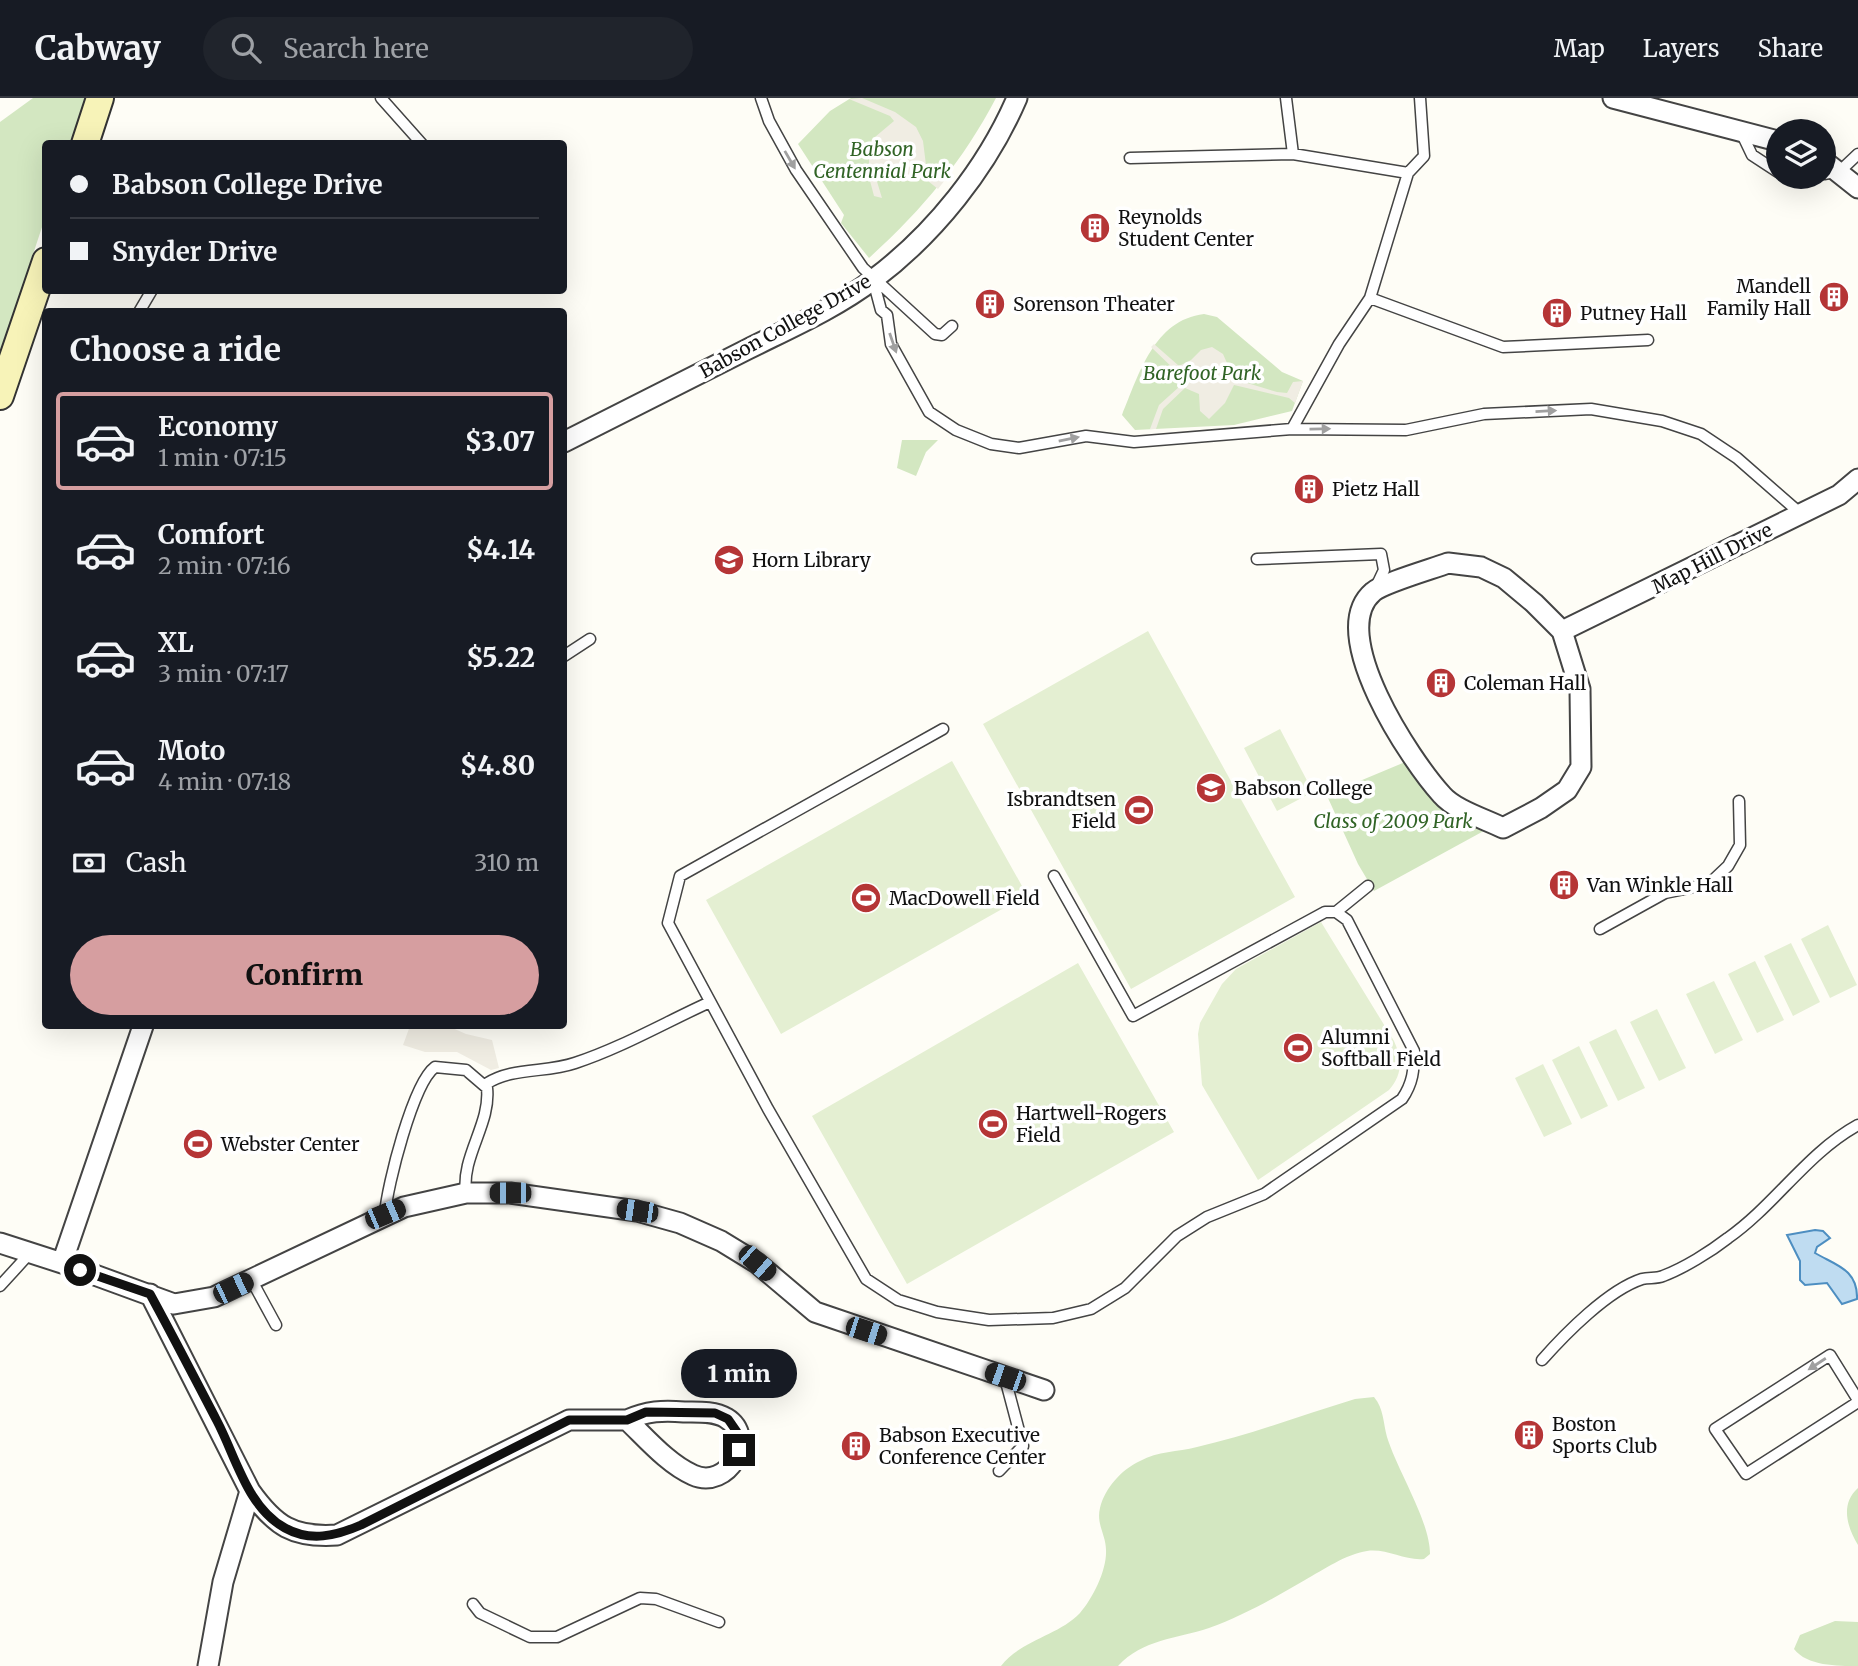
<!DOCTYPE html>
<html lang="en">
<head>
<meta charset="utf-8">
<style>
  :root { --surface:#171b24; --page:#20242c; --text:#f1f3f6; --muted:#9ea1a6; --line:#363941; --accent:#d69ea0 }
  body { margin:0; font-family:Merriweather,serif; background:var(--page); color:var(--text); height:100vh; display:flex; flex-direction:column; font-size:26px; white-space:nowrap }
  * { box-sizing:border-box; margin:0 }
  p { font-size:23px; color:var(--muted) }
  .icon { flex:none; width:38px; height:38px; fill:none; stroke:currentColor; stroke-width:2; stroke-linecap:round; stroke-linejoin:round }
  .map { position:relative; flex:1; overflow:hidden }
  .details { position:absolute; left:42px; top:210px; width:525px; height:721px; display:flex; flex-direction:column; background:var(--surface); border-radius:7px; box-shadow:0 7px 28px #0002 }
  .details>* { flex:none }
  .hud { position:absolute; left:42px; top:42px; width:525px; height:154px; border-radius:7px; box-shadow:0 7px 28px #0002; display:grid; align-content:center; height:154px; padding:0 28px; background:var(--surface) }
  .tools { position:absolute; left:1766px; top:21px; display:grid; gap:14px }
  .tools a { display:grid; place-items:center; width:70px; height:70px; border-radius:50%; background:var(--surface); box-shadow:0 7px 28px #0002; font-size:35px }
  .end { position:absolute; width:32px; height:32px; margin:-16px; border:9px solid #111; background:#fff; box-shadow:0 0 0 4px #fff }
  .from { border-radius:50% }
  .bubble { position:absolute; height:49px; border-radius:24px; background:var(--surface); box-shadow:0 7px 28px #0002; font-size:23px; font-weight:800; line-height:49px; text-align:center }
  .car { position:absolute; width:21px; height:42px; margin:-21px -10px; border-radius:9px; box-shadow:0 0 5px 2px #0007; background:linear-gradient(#222 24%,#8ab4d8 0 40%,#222 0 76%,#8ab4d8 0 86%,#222 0) }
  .hud b { display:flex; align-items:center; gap:24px; height:66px; font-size:26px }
  .hud b+b { border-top:2px solid var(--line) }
  .hud i { width:18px; height:18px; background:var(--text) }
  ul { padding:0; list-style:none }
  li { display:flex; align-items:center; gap:21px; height:98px; margin:0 14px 10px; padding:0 14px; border:4px solid transparent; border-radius:7px }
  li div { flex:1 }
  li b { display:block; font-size:26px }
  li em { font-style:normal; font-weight:800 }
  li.current { border-color:var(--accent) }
  li>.icon { width:63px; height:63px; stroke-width:1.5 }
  h2 { padding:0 28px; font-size:32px; line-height:84px }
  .pay { display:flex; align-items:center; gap:18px; height:77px; padding:0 28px; font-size:26px }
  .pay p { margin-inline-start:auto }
  .cta { display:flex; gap:14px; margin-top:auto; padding:14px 28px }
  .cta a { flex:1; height:80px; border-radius:42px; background:var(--accent); color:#111; font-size:28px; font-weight:800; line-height:80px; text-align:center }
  header { display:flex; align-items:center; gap:42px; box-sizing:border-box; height:98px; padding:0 35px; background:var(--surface); border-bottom:2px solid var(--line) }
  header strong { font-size:33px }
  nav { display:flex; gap:38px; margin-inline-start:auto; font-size:24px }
  .search { width:490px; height:63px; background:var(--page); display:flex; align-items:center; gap:18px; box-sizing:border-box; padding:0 24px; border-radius:38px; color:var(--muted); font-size:26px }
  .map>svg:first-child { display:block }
  .green { fill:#d3e7c1 }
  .pitch { fill:#e4efd2 }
  .plaza { fill:#f0ede3 }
  .water { fill:#bfdcf1; stroke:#4d8ec1; stroke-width:2 }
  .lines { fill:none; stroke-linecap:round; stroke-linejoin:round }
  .service-casing { stroke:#444; stroke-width:13 }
  .minor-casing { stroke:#444; stroke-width:23 }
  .secondary-casing { stroke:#333; stroke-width:30 }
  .service { stroke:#fff; stroke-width:10 }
  .minor { stroke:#fff; stroke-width:19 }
  .secondary { stroke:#f7f3b8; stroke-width:26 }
  .oneway { fill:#a0a0a0 }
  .route { stroke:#111; stroke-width:9 }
  .labels { text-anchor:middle; stroke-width:7; stroke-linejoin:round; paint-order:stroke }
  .park-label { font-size:19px; font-style:italic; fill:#316426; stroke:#fff }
  .poi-label { font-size:19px; fill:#111; stroke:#fff; text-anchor:start }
  .street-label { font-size:19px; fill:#111; stroke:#fff }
</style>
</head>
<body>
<header>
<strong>Cabway</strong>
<div class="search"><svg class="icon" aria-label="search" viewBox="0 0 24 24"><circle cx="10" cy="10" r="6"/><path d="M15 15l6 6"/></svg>Search here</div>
<nav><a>Map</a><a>Layers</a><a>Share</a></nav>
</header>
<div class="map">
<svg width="1858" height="1568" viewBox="0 0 1858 1568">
  <rect width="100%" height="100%" fill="#fefdf6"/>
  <!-- green -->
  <path class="green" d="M33,0H86L71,45L46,46L45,120L0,256V24Z
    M851,0H996C963,63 922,112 869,160L841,125L844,117L798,46L830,13Z
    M1204,216L1217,219L1282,274L1303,283L1292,313L1234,327L1135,332L1122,317C1139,276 1154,222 1204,216Z
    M902,342H938L926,354L916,378L897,370Z
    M1410,662L1491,729L1374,793L1358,766L1328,700L1331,695Z
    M1374,1299C1384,1311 1383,1325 1387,1339C1398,1374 1430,1423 1430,1456L1424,1461C1405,1463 1386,1450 1367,1453C1346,1456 1323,1472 1305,1482C1274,1500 1243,1518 1209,1530C1176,1541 1143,1541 1118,1568H1001C1021,1542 1058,1538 1080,1515C1093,1500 1107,1472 1106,1452C1106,1437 1096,1426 1100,1410C1105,1390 1121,1372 1140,1363C1158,1353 1177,1354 1197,1349C1250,1337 1302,1317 1355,1301Z
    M1858,1390V1447C1847,1429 1840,1406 1858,1390Z
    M1835,1523L1858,1524V1568C1837,1568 1807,1568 1794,1551L1800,1537Z"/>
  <!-- pitch -->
  <path class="pitch" d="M1148,533L1295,799L1131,891L983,626Z
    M1280,631L1313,694L1277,713L1244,650Z
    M952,663L1027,797L781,936L706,802Z
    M1321,824L1394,943C1402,961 1403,976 1389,992L1258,1082L1202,987L1198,936L1200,925L1222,886L1236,871Z
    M1828,827L1857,887L1830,900L1801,841Z
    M1791,845L1820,904L1793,918L1764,858Z
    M1755,863L1784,922L1757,935L1728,876Z
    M1078,865L1174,1034L907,1186L812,1018Z
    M1714,883L1743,942L1715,956L1686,896Z
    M1657,911L1686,970L1659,983L1630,924Z
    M1616,931L1645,990L1618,1003L1589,944Z
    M1579,948L1608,1008L1581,1021L1552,962Z
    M1543,966L1572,1026L1544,1039L1515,980Z"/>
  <!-- plaza -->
  <path class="plaza" d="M862,0L895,14L916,29L923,43L926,67L945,82L938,91L923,79L914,83H899L878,73L875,77L882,100L874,98L869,79V53L875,39L894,23L890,18L849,1Z
    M1154,246L1179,268L1191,262L1201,252L1212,249L1223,256L1234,281L1277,294L1287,295L1293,284L1303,283L1295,305L1289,300L1234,287L1225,305L1209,321L1200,313L1199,296L1185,290L1163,311L1156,331H1150L1159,307L1179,289L1181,283L1177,274L1151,249Z
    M410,928H448L466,936L492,942L499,970L491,972L457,954H425L403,947Z"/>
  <!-- water -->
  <path class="water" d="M1815,1132L1823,1133L1830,1140L1817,1149L1815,1155C1835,1167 1858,1171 1857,1201L1842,1206L1827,1185L1805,1187L1800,1182V1163L1787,1137Z"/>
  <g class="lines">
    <!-- service casing -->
    <g class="service-casing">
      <path id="service" d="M381,0L422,46
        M761,0L769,23L796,72L863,170L935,236L942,237L952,228
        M1286,0L1293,56
        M1741,34L1752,57L1778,74
        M1130,60L1293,56L1408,75
        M1824,76L1840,73L1858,56
        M1797,79H1806
        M873,182L881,212L887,217L891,246L929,314L956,332L991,346L1019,350L1086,338L1134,344L1292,331L1406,332L1484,316L1591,311L1662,323L1701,336L1737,360L1801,416
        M1370,200L1503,249L1648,242
        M139,214L152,192
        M1292,331L1339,246L1370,200L1408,75L1424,58L1420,0
        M1257,461L1381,456L1384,472L1375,491
        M564,558L590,541
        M943,631L680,778L668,825L768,1011L866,1181L898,1202L937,1214L989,1222L1053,1220L1091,1211L1125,1190L1177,1138L1207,1119L1264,1096L1402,1001C1413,985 1414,972 1414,953L1347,822L1336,814H1325L1133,918L1054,778
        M1336,814L1368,788
        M1600,831L1665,795L1709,786L1728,768L1740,747L1739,703
        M486,986C512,969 546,975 575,965C621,950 666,924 710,904
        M385,1116C387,1088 413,985 435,969L466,972L487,990C491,1026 461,1058 466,1095
        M251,1181L276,1227
        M0,1188L30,1155
        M1542,1262C1565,1236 1608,1192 1642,1181C1649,1179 1656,1181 1663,1178C1684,1170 1710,1154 1728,1140C1775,1107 1807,1055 1858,1027
        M1858,1302L1830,1257L1715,1331L1746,1376L1858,1304
        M999,1373L1023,1348L1005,1280
        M473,1506L480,1515L530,1539H557L640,1500L656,1501L719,1524"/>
    </g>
    <!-- minor casing -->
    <g class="minor-casing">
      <path id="minor" d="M1613,0L1778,43
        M1824,63L1858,90
        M564,344C625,313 687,282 748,251C790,230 836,210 874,181C934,136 987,70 1017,0
        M1448,465L1481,469L1504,480L1534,505L1562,533L1580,591L1581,669L1567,692L1541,710L1503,730C1485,721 1455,712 1442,697C1411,663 1325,535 1373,494C1383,485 1432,471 1448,465Z
        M1562,533L1839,397L1858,381
        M143,928L62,1165L174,1206L214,1199L404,1109L466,1095H510L637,1113L680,1125L721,1143L757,1165L815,1214L1044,1292
        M0,1145L62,1165
        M150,1196L250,1393L223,1484L208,1568
        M250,1393C275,1428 293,1440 337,1437L569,1322H627C646,1340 668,1366 693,1377C728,1393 758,1339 726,1320C715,1313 698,1314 684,1314C663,1312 647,1313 627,1322"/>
    </g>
    <!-- secondary casing -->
    <g class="secondary-casing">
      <path id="secondary" d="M85,46L100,0
        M0,298L46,163"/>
    </g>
    <!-- service -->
    <use href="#service" class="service"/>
    <!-- minor -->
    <use href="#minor" class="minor"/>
    <!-- secondary -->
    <use href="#secondary" class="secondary"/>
  </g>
  <!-- one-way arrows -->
  <defs><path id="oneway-solid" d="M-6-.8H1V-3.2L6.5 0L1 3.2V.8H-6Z" transform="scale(1.75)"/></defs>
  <g class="oneway">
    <use href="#oneway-solid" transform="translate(790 62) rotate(60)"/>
    <use href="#oneway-solid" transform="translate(893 245) rotate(71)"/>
    <use href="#oneway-solid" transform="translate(1546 313) rotate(-3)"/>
    <use href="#oneway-solid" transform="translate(1320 331) rotate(-1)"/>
    <use href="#oneway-solid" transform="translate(1069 341) rotate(-11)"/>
    <use href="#oneway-solid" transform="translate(1817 1266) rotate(147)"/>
  </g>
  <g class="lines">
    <!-- route -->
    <path class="route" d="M80,1172L150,1196C173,1238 195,1281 217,1323C236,1359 247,1409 285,1430C310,1444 336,1438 361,1427L569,1322H627L646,1314L715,1315L728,1321L737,1334L739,1352"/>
  </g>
  <!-- icons -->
  <defs>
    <g id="building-disc" transform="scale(1.575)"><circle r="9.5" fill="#b53536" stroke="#fff"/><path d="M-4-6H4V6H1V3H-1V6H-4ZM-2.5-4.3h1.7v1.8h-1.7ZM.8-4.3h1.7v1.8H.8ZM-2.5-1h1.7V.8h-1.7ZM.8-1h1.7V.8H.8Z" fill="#fff"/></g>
    <g id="university-disc" transform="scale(1.575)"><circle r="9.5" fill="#b53536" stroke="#fff"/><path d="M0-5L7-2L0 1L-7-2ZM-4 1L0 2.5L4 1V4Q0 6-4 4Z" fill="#fff"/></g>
    <g id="stadium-disc" transform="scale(1.575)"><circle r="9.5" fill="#b53536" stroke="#fff"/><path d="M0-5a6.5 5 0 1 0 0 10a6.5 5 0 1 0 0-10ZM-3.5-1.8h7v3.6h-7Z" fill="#fff"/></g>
  </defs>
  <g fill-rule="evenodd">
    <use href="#building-disc" x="1095" y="130"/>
    <use href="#building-disc" x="1834" y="199"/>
    <use href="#building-disc" x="990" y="206"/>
    <use href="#building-disc" x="1557" y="215"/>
    <use href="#building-disc" x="1309" y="391"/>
    <use href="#university-disc" x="729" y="462"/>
    <use href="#building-disc" x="1441" y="585"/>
    <use href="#university-disc" x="1211" y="690"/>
    <use href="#stadium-disc" x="1139" y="712"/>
    <use href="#building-disc" x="1564" y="787"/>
    <use href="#stadium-disc" x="866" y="800"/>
    <use href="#stadium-disc" x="1298" y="950"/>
    <use href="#stadium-disc" x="993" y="1026"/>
    <use href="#stadium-disc" x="198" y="1046"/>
    <use href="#building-disc" x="1529" y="1337"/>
    <use href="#building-disc" x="856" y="1348"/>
  </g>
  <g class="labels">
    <!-- park labels -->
    <g class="park-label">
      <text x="882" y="58">Babson<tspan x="882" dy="22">Centennial Park</tspan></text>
      <text x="1202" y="282">Barefoot Park</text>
      <text x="1393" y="730">Class of 2009 Park</text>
    </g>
    <!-- poi labels -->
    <g class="poi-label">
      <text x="1118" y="126">Reynolds<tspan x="1118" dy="22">Student Center</tspan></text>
      <text x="1811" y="195" text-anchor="end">Mandell<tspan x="1811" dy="22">Family Hall</tspan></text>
      <text x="1013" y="213">Sorenson Theater</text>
      <text x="1580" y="222">Putney Hall</text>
      <text x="1332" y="398">Pietz Hall</text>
      <text x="752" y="469">Horn Library</text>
      <text x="1464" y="592">Coleman Hall</text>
      <text x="1234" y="697">Babson College</text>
      <text x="1116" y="708" text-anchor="end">Isbrandtsen<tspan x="1116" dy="22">Field</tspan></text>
      <text x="1587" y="794">Van Winkle Hall</text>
      <text x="889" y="807">MacDowell Field</text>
      <text x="1321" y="946">Alumni<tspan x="1321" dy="22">Softball Field</tspan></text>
      <text x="1016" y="1022">Hartwell-Rogers<tspan x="1016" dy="22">Field</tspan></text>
      <text x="221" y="1053">Webster Center</text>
      <text x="1552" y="1333">Boston<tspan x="1552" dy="22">Sports Club</tspan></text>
      <text x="879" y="1344">Babson Executive<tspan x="879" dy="22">Conference Center</tspan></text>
    </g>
    <!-- street labels -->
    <g class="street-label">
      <text transform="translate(785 228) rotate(-29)" y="7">Babson College Drive</text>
      <text transform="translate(1712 460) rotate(-27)" y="7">Map Hill Drive</text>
    </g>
  </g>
</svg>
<div class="tools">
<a><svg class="icon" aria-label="layers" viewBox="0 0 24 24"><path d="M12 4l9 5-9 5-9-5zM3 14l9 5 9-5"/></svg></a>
</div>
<i class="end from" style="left:80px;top:1172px"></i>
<i class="end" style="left:739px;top:1352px"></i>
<div class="bubble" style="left:681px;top:1251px;width:116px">1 min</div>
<i class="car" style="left:510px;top:1095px;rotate:270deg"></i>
<i class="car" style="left:637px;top:1113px;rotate:278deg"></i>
<i class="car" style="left:385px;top:1116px;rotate:67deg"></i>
<i class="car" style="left:757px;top:1165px;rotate:131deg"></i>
<i class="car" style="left:233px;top:1190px;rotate:64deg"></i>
<i class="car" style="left:866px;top:1233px;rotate:108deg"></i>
<i class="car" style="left:1005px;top:1279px;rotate:289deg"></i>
<div class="hud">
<b><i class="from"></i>Babson College Drive</b>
<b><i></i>Snyder Drive</b>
</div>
<section class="details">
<h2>Choose a ride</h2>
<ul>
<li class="current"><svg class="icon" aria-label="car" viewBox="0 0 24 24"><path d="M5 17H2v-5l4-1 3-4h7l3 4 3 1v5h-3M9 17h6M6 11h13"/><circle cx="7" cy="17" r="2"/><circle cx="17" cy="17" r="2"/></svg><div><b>Economy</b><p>1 min · 07:15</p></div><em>$3.07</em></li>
<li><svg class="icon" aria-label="car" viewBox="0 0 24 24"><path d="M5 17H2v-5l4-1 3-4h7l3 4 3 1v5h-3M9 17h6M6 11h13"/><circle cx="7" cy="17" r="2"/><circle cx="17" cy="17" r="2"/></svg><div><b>Comfort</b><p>2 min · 07:16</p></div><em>$4.14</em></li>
<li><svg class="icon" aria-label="car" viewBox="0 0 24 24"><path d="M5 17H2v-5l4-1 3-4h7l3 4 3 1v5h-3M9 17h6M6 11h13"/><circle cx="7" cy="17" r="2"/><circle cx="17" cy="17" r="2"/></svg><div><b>XL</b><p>3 min · 07:17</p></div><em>$5.22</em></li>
<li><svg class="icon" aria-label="car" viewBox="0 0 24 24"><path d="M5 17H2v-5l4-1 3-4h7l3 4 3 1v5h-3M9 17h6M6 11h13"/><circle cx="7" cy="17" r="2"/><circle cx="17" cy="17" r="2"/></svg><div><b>Moto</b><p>4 min · 07:18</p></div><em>$4.80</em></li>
</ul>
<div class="pay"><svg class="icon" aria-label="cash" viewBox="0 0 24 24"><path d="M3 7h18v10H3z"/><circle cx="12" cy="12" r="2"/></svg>Cash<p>310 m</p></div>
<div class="cta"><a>Confirm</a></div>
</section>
</div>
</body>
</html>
